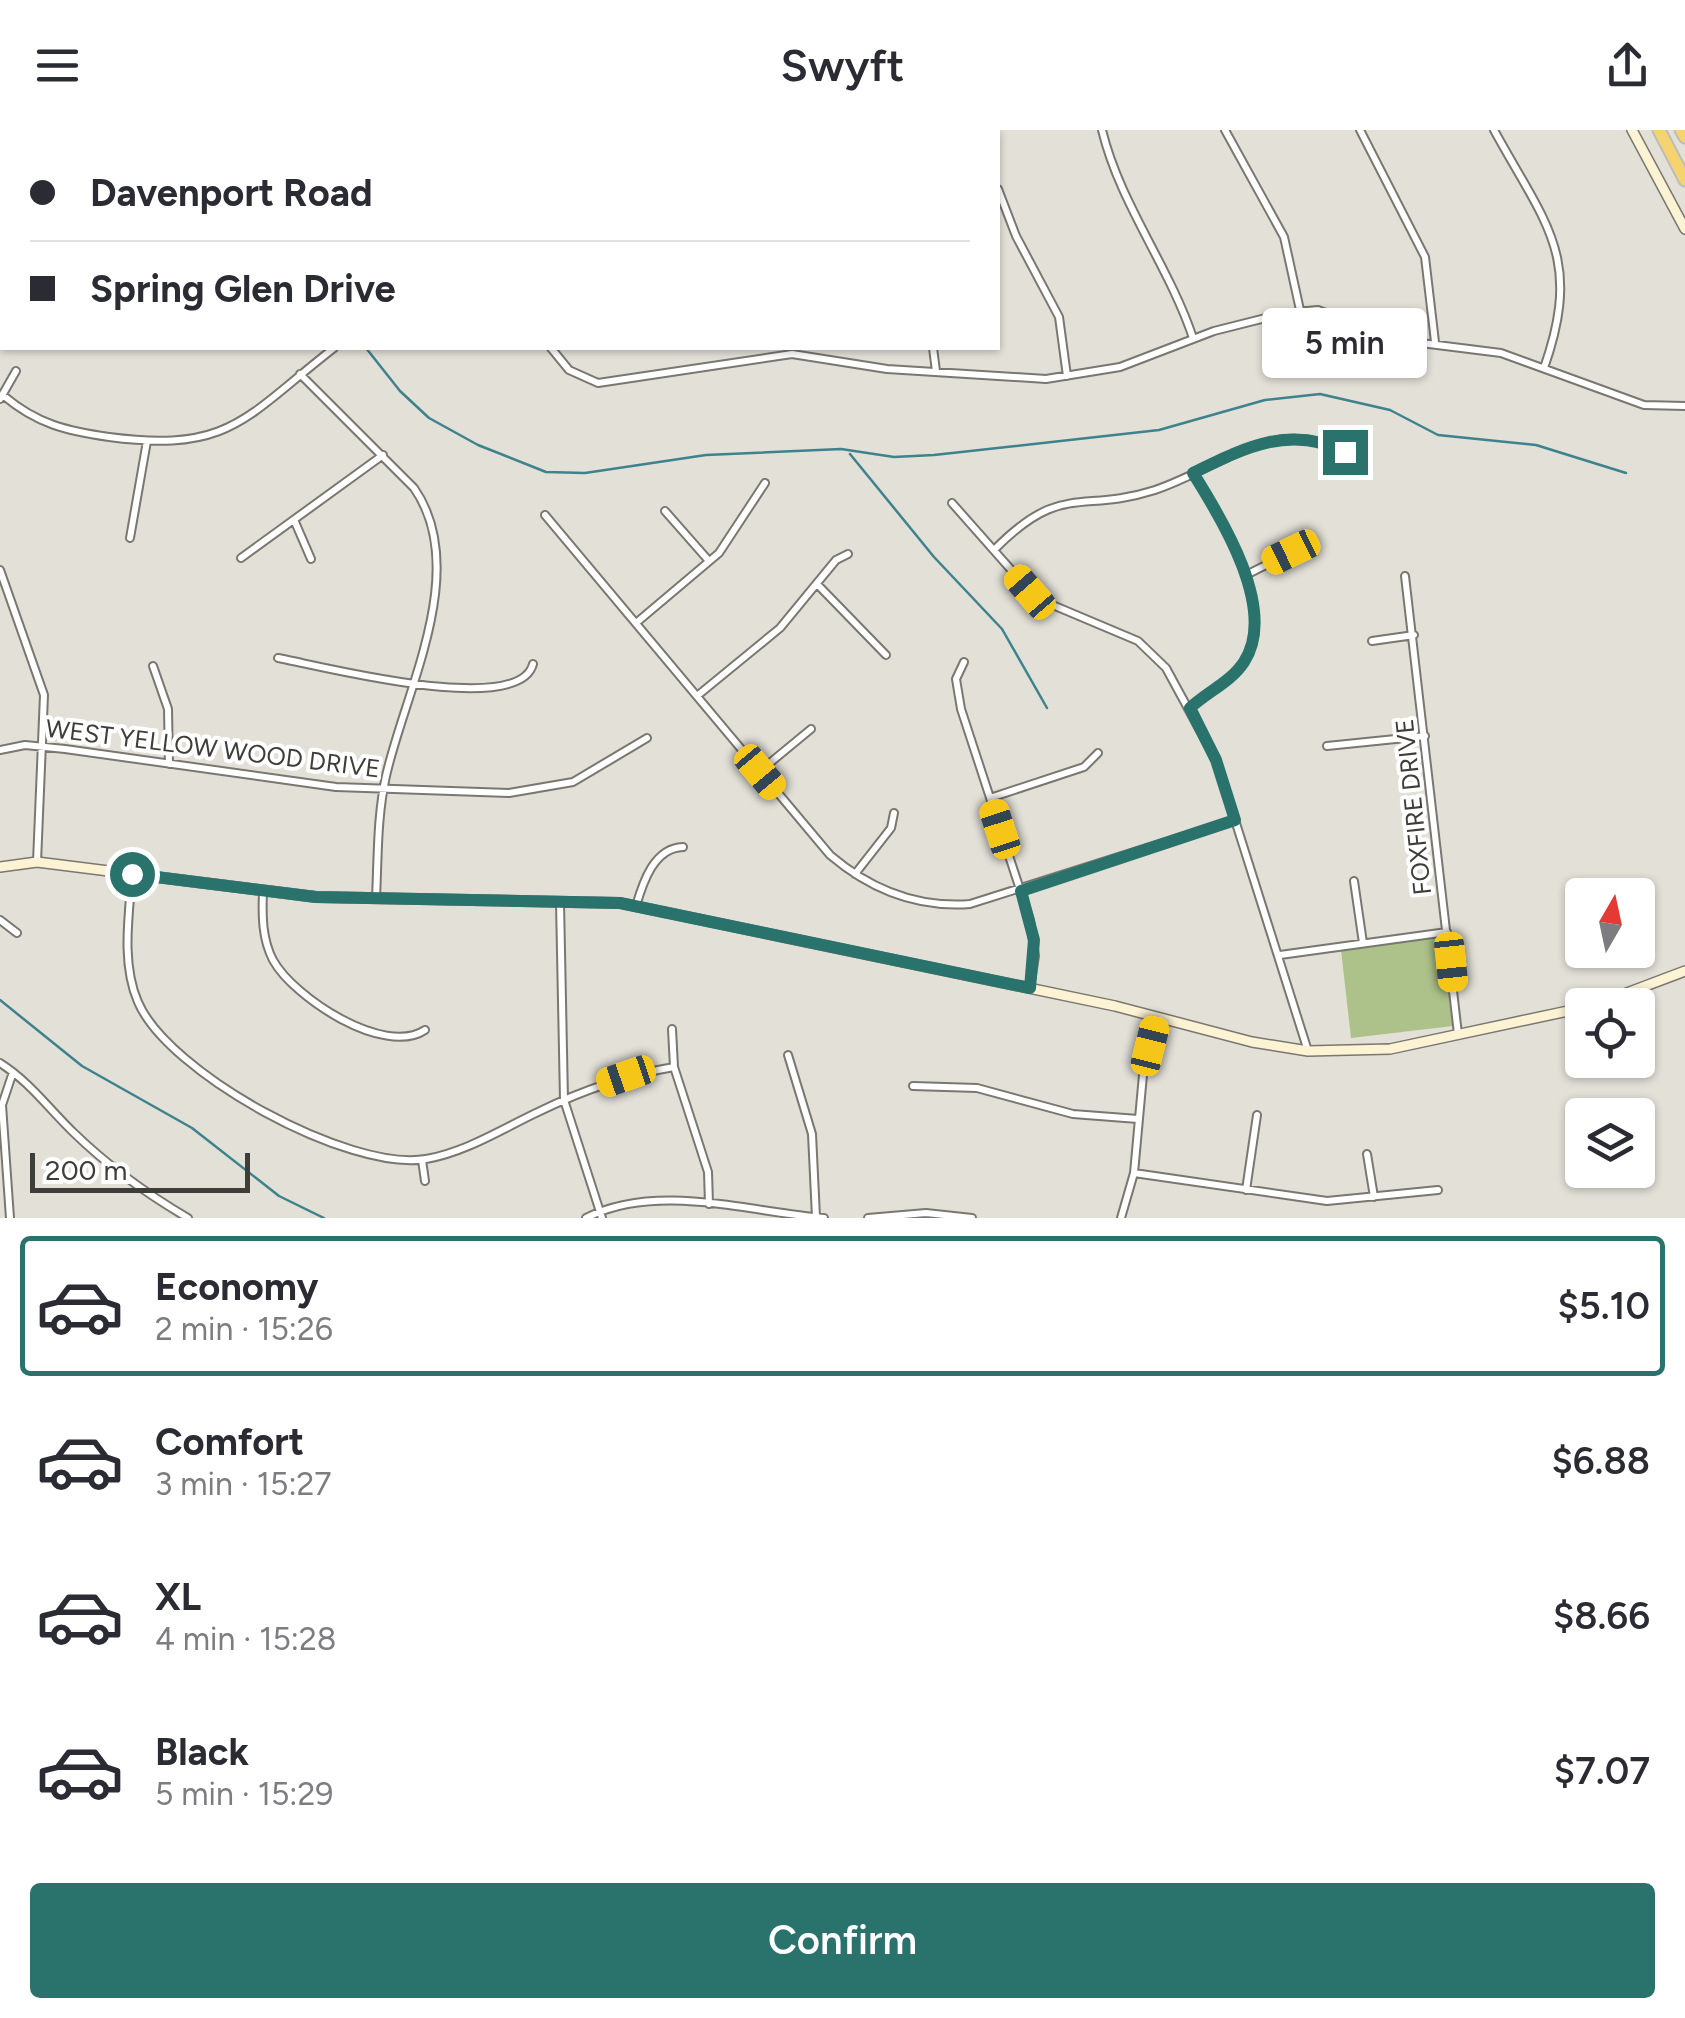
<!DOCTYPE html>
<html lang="en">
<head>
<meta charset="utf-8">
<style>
  :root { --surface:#fff; --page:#f2f2f3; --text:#2b2b33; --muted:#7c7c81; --line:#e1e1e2; --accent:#2a736d }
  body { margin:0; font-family:Figtree,sans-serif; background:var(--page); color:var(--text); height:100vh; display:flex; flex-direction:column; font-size:38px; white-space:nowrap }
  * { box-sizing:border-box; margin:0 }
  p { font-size:32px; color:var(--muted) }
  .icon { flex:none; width:55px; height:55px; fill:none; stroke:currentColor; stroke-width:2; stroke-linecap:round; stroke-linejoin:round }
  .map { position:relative; height:1088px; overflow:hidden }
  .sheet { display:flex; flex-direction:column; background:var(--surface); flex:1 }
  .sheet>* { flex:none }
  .banner { position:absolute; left:0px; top:0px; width:1000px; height:220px; box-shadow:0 2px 8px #0004; display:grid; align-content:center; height:220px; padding:0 30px; background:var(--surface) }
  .needle { width:65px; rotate:9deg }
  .fabs { position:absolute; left:1565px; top:748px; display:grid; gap:20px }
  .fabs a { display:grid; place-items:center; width:90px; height:90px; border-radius:10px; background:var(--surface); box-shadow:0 2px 8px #0004; font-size:50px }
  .scale { position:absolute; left:30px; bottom:25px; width:220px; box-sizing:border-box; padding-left:10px; border:5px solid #3e3d39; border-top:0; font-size:28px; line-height:35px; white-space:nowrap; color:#3e3d39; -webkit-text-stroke:8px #fff; paint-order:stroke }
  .end { position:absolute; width:45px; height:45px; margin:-22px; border:12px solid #2a736d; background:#fff; box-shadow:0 0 0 5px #fff }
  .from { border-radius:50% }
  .bubble { position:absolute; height:70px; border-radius:10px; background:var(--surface); box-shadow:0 2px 8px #0004; font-size:32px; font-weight:600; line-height:70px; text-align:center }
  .car { position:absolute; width:30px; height:60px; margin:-30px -15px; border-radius:12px; box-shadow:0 0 8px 2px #0007; background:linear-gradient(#f5c518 24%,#345 0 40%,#f5c518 0 76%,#345 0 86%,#f5c518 0) }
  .banner b { display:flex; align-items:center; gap:35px; height:95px; font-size:38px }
  .banner b+b { border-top:2px solid var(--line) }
  .banner i { width:25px; height:25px; background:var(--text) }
  ul { padding:18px 0 0; list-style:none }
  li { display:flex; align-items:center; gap:30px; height:140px; margin:0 20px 15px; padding:0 10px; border:5px solid transparent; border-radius:10px }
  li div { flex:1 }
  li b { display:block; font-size:38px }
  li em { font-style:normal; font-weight:600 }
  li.on { border-color:var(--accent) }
  li>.icon { width:90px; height:90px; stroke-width:1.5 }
  .button { display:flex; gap:20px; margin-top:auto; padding:20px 30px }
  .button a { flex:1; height:115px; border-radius:10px; background:var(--accent); color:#fff; font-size:40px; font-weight:600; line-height:115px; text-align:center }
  header { display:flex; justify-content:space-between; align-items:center; height:130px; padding:0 30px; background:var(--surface); font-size:45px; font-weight:600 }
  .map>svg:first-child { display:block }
  .green { fill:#adc28a }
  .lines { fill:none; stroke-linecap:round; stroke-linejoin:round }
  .stream { stroke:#3d828c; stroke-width:2.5 }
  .street-casing { stroke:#79776f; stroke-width:10 }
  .secondary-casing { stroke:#79776f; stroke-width:12 }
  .highway-casing { stroke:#bdbdbc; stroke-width:15 }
  .street { stroke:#fff; stroke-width:6 }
  .secondary { stroke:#fcf2d4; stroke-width:9 }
  .highway { stroke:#f5d470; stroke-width:11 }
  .route { stroke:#2a736d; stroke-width:12 }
  .labels { text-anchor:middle; stroke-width:8; stroke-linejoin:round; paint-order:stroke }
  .street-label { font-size:25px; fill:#3e3d39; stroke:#fff }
</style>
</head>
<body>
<header><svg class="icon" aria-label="menu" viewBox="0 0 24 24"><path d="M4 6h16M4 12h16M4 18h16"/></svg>Swyft<svg class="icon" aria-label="share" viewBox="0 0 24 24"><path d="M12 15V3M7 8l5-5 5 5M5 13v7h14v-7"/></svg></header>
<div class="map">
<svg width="1685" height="1088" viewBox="0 0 1685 1088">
  <rect width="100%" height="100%" fill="#e2e0d7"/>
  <!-- green -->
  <path class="green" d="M1439,807L1445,813L1453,896L1351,908L1341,820Z"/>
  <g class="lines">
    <!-- stream -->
    <path class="stream" d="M442,2L445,0
      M0,146H2
      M366,218L400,261L429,288L478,315L546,342L585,343L706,325L841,319L894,327L934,325L1159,300L1265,270L1320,264L1390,280L1438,305L1536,315L1626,343
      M850,324L934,427L1002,499L1047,578
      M0,870L82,936L192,998L279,1066L324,1088"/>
    <!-- street casing -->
    <g class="street-casing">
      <path id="street" d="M239,0V2
        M743,0V2
        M862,0L863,2
        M981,0L982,2
        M1102,0C1120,74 1169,136 1193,208
        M1225,0L1284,107L1300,180
        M1360,0L1425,127L1435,212
        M1494,0C1546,95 1583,127 1544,238
        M125,2V0
        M327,2L331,0
        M630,2L643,0
        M0,28L2,29
        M998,59L1016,106L1059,187L1067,246
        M551,218L569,240L598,253L792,224L887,239L1046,249L1120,237L1214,201L1285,183L1318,180L1397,210L1501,223L1644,275L1685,276
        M933,218L936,241
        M300,244L414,358C471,440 405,561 386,646C377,686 378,728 376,768
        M4,266C37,294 67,301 109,307C231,323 245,287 334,218
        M0,269L16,241
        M952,373L1036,468L1138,511L1166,538L1216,630L1308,921
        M665,381L709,431
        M545,385L830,725C871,760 916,778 970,774L1235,690
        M295,392L311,429
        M130,408L147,311
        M994,420C1062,351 1080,384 1155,360C1229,335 1284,274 1362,335
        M241,428L383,325
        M0,440L44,565L37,732
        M1246,445L1302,417
        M1405,446L1458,904
        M817,454L886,525
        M636,493L719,423L765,353
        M1372,511L1414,505
        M278,528C322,536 519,588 533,534
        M964,532L956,549L961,579L1030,790L1035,826L1030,858
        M153,536L168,579L169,634
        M697,566L780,498L836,430L848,424
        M1190,578C1207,562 1231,552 1244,532C1278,480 1222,389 1193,343
        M1327,616L1425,606
        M0,620L25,615L65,619L336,657L509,663L573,652L647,608
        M760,641L811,599
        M990,668L1084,637L1098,623
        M132,744C129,785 121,833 138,872C168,943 349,1042 426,1029C466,1022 502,999 538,982C581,961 626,945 674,937
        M855,744L891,698L894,683
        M1354,751L1363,813
        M263,762C262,785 262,809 273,830C293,867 384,927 425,900
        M560,772L564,970L602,1088
        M636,776C643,752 654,718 683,717
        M0,790L17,803
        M1280,825L1447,802
        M672,899L674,937L708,1042L709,1074
        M788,925L812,1004L816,1087
        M0,933C30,952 49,979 74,1003C108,1036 147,1064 188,1088
        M913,956L977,958L1073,984L1138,989
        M1367,1024L1374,1067
        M422,1030L425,1051
        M1134,1043L1327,1071L1438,1060
        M1246,1060L1257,985
        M10,1088L2,975L13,942
        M586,1088C657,1052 749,1082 824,1088
        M868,1088L926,1083L972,1088
        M1121,1088L1134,1043L1143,945L1158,887"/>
    </g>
    <!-- secondary casing -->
    <g class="secondary-casing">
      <path id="secondary" d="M1632,0L1685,99
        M0,737L37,732L316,767L620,773L1115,876L1252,912L1308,921L1390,919L1582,878
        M1595,875L1685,841"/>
    </g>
    <!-- highway casing -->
    <g class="highway-casing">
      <path id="highway" d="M1659,0L1685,50
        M1681,0L1685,7"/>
    </g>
    <!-- street -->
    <use href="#street" class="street"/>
    <!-- secondary -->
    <use href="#secondary" class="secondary"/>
    <!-- highway -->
    <use href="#highway" class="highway"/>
  </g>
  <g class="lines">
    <!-- route -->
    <path class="route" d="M132,744L316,767L620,773L1030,858L1034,810L1021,761L1235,690L1216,630L1190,578C1207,562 1231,552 1244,532C1278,480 1222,389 1193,343C1244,318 1290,294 1345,322"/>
  </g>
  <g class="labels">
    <!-- street labels -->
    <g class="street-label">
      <text transform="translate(213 618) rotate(7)" y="9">WEST YELLOW WOOD DRIVE</text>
      <text transform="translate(1413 677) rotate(-96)" y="9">FOXFIRE DRIVE</text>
    </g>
  </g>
</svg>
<div class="fabs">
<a><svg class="needle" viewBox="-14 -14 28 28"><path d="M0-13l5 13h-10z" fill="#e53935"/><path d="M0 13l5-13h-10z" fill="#7c7c81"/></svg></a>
<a><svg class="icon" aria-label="locate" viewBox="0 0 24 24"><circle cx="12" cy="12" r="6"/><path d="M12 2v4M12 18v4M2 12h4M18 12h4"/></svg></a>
<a><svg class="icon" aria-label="layers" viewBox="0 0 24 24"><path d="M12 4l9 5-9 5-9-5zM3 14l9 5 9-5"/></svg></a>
</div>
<div class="scale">200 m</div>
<i class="end from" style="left:132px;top:744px"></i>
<i class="end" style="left:1345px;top:322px"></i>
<div class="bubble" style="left:1262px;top:178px;width:165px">5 min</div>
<i class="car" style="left:1291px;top:422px;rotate:244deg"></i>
<i class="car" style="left:1030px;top:462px;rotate:319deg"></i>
<i class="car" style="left:760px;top:642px;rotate:140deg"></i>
<i class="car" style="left:1000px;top:699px;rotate:342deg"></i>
<i class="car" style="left:1451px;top:832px;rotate:174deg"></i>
<i class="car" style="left:1150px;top:916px;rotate:14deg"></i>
<i class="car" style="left:626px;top:946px;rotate:251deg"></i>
<div class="banner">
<b><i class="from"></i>Davenport Road</b>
<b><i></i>Spring Glen Drive</b>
</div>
</div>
<section class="sheet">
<ul>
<li class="on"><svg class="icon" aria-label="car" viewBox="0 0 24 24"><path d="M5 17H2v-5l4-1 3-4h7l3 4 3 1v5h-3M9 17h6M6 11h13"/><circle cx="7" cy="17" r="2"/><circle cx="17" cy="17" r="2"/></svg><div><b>Economy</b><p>2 min · 15:26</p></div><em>$5.10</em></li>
<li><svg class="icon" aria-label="car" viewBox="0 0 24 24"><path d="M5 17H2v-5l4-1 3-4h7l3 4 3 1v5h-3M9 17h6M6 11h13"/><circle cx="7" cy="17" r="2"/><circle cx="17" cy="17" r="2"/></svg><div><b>Comfort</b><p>3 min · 15:27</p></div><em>$6.88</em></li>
<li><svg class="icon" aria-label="car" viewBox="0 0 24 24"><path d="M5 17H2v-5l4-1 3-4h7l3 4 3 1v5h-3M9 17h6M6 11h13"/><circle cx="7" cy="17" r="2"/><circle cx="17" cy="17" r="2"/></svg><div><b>XL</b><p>4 min · 15:28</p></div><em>$8.66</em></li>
<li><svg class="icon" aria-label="car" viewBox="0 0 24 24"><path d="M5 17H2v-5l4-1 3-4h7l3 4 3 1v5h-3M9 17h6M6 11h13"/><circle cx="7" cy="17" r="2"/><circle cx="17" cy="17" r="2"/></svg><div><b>Black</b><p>5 min · 15:29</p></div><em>$7.07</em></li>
</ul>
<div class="button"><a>Confirm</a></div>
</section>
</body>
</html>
